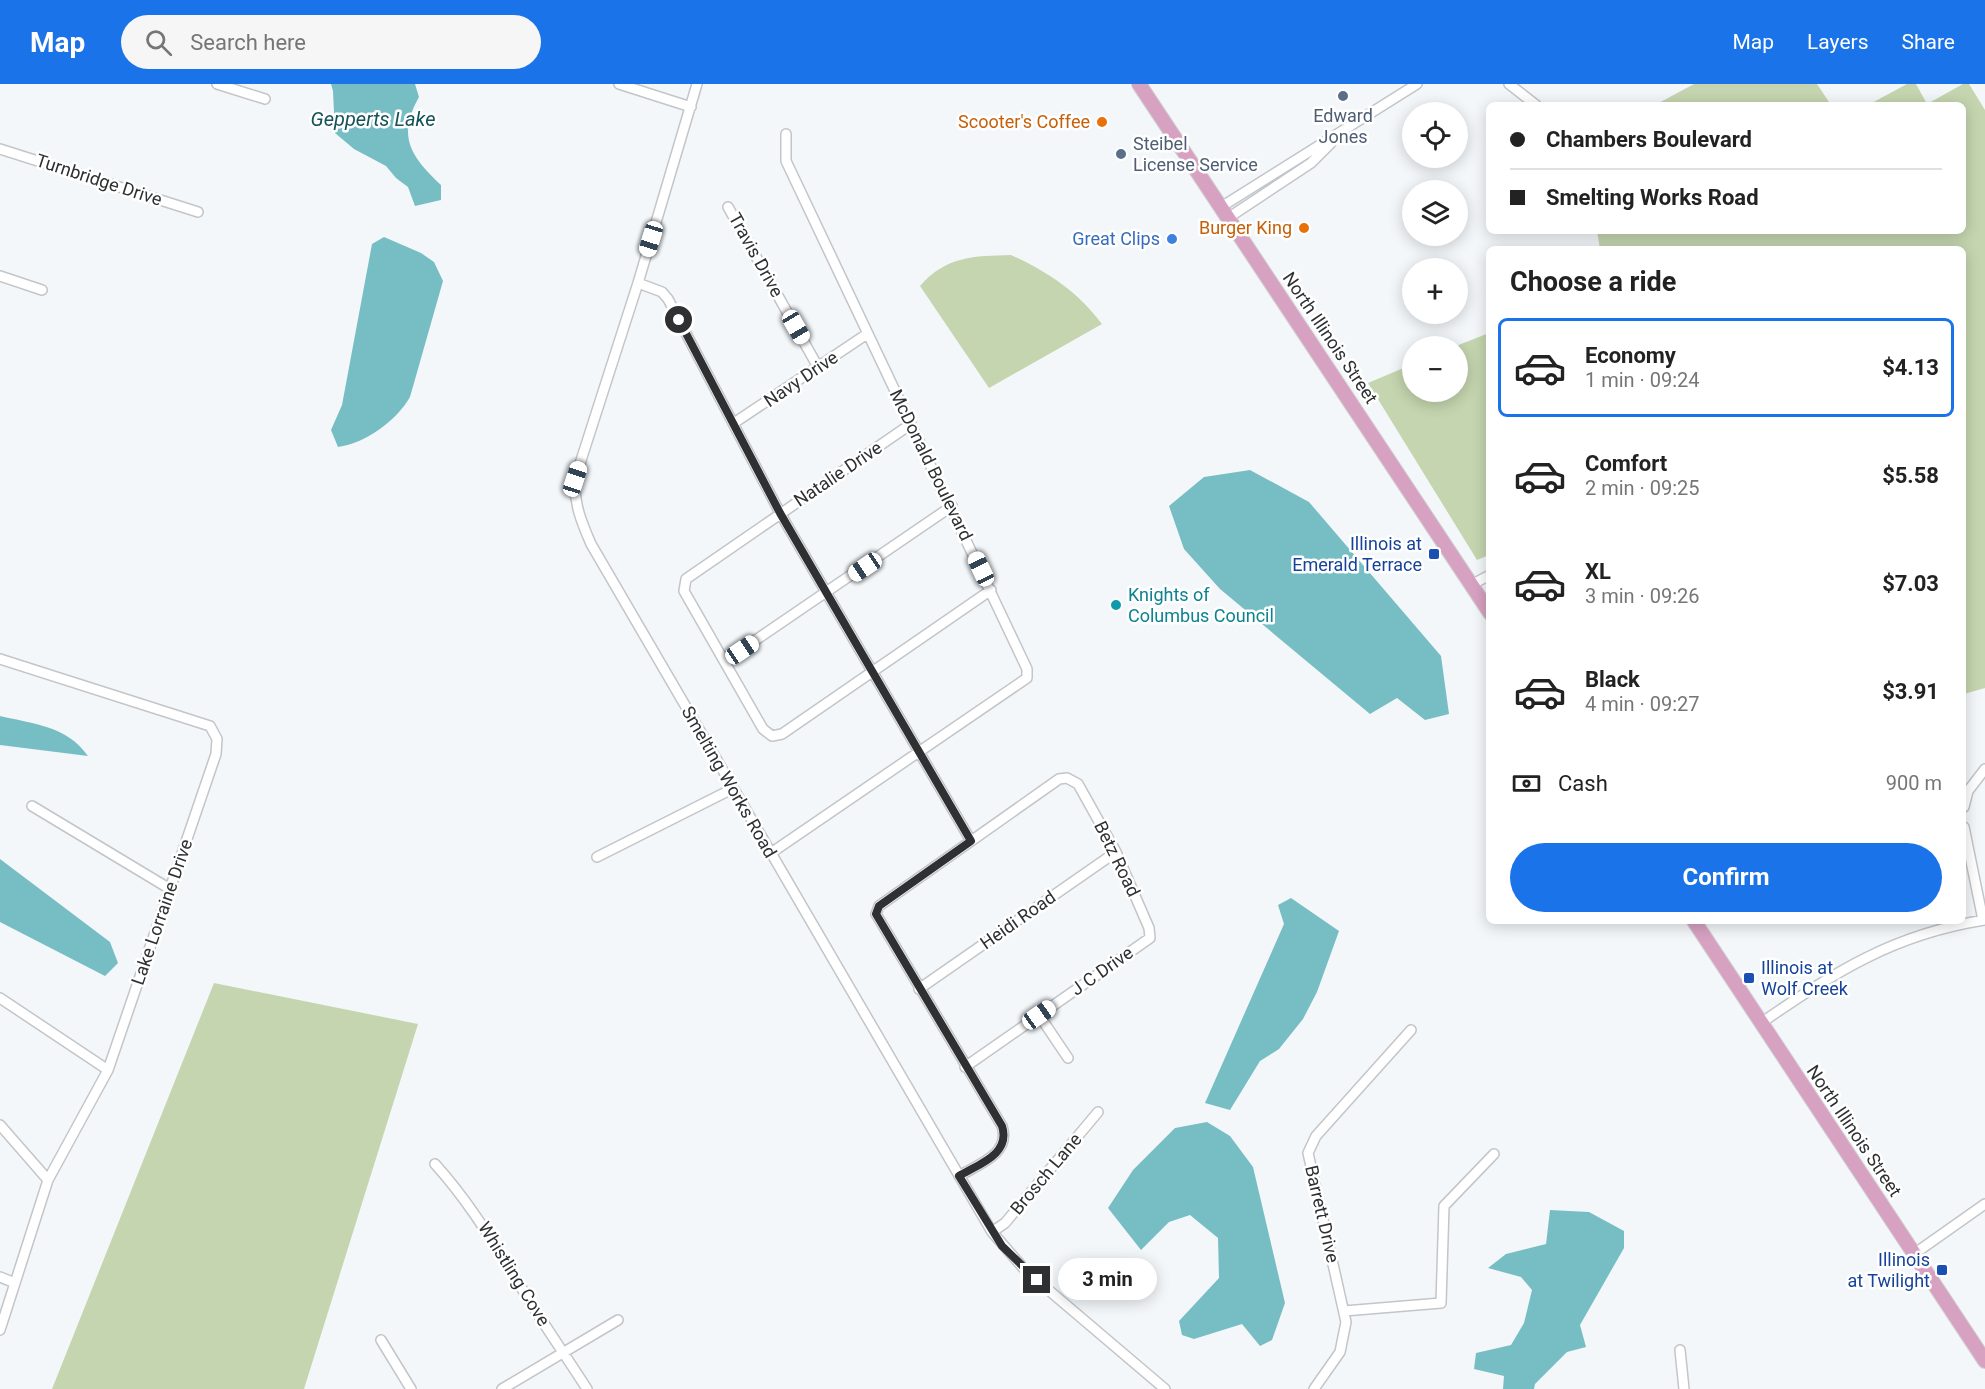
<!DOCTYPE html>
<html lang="en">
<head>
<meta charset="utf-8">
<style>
  :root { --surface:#fff; --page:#f6f6f6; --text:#222; --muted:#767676; --line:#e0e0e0; --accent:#1a73e8 }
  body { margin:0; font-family:Roboto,sans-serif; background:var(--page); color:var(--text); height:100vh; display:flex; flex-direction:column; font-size:22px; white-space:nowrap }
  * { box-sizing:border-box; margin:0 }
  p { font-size:20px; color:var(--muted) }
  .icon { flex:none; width:33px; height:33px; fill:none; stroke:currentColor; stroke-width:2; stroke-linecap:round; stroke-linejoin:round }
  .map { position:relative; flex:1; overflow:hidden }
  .panel { position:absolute; left:1486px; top:162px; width:480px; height:678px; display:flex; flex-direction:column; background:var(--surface); border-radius:9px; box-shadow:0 3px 15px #0003 }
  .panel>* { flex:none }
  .banner { position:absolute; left:1486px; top:18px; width:480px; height:132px; border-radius:9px; box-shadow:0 3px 15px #0003; display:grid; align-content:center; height:132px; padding:0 24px; background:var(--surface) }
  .tools { position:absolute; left:1402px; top:18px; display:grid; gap:12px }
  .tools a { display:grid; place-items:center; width:66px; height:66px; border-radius:50%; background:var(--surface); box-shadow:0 3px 15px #0003; font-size:30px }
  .end { position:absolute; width:27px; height:27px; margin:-14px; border:8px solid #2e3031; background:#fff; box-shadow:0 0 0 3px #fff }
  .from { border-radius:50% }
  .bubble { position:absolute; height:42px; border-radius:21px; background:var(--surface); box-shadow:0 3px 15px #0003; font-size:20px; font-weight:700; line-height:42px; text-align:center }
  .car { position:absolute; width:18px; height:36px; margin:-18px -9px; border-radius:8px; box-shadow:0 0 4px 2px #0007; background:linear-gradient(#fff 24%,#345 0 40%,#fff 0 76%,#345 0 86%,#fff 0) }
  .banner b { display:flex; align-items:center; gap:21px; height:57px; font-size:22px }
  .banner b+b { border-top:2px solid var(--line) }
  .banner i { width:15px; height:15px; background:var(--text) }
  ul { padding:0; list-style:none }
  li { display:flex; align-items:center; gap:18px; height:99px; margin:0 12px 9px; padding:0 12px; border:3px solid transparent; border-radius:9px }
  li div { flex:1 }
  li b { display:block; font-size:22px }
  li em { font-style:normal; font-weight:700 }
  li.active { border-color:var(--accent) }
  li>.icon { width:54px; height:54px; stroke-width:1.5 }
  h2 { padding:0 24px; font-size:27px; line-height:72px }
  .pay { display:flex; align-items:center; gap:15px; height:66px; padding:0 24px; font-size:22px }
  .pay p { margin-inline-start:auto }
  .primary-button { display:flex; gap:12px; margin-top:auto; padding:12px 24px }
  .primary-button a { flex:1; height:69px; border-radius:36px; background:var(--accent); color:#fff; font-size:24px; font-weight:700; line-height:69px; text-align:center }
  header { display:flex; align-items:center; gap:36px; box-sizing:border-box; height:84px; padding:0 30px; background:var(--accent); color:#fff }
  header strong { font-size:28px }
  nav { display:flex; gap:33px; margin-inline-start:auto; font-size:21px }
  .search { width:420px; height:54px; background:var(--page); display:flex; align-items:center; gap:15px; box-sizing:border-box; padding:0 21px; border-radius:33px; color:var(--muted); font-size:22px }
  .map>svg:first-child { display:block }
  .green { fill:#c4d5af }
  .water { fill:#77bec4 }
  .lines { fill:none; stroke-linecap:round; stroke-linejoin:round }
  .street-casing { stroke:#c2c5c9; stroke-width:12 }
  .primary-casing { stroke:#d1d1d2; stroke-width:16 }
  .street { stroke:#fff; stroke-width:9 }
  .primary { stroke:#d7a1c2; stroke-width:14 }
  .route { stroke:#2e3031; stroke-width:8 }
  .service-dot { fill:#5c6f8a; stroke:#fff; stroke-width:2 }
  .food-dot { fill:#e8710a; stroke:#fff; stroke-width:2 }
  .shop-dot { fill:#3f7fe0; stroke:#fff; stroke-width:2 }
  .transit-dot { fill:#1a4fb4; stroke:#fff; stroke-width:2 }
  .culture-dot { fill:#0f9aa8; stroke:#fff; stroke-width:2 }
  .labels { text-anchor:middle; stroke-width:5; stroke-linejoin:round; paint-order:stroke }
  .service-label { font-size:18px; fill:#4e5e75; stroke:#fff }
  .food-label { font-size:18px; fill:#c56008; stroke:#fff; text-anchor:end }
  .street-label { font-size:18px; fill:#2e3031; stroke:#fff }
  .shop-label { font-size:18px; fill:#366cbe; stroke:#fff; text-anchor:end }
  .transit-label { font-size:18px; fill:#164399; stroke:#fff; text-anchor:end }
  .culture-label { font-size:18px; fill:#0d838f; stroke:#fff; text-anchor:start }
  .water-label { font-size:20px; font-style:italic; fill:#155358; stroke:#fff }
</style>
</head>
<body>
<header>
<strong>Map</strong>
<div class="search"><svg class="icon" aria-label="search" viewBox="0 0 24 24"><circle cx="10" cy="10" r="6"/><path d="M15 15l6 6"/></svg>Search here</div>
<nav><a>Map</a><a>Layers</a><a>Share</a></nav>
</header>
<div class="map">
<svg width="1985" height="1305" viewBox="0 0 1985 1305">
  <rect width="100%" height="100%" fill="#f3f7fa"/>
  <!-- green -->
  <path class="green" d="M1694,0H1817L1831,21H1655Z
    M1907,0H1916L1927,20L1963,0H1969L1985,26V604L1964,610V165H1600L1597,147H1964V21H1868Z
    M1011,171C1048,188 1077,207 1102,240L989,304L920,202C946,172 974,172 1011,171Z
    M1489,249V471L1477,476L1368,299L1413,280V308H1458L1456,262Z
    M214,899L418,940L304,1305H52Z"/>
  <!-- water -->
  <path class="water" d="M331,0H415L419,13C397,52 410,72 441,101V116L415,122L408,103L396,94L386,82L354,65L335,49L333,7Z
    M384,153L421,169L434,178L443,197L410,313C396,337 366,359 338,363L331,346L342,321L372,160Z
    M1250,386L1309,418L1441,572L1449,630L1425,636L1397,614L1370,630L1220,505L1184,465L1169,422L1204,393Z
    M0,632C34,640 67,642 88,672L0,661Z
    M0,775L110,858L118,879L105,892L0,838Z
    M1291,814L1339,847L1317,908L1303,935L1279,965L1260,977L1230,1026L1205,1019L1284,840L1278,821Z
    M1207,1038L1230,1052L1253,1083L1285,1219L1272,1256L1260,1262L1242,1240L1194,1255L1182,1251L1179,1237L1219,1194L1218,1154L1190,1131L1169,1138L1141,1166L1108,1124L1133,1086L1175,1044Z
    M1550,1126L1589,1128L1624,1147V1164L1580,1241L1586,1263L1567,1268L1535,1300L1534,1305H1503L1504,1292L1474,1285L1476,1269L1511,1261L1524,1239L1532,1206L1521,1193L1488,1184L1506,1170L1546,1160Z"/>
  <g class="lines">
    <!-- street casing -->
    <g class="street-casing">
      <path id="street" d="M217,0L265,15
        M619,0L691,23
        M697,0L638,199L575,395C574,420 581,437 591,460L992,1148L1025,1186L1165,1305
        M1509,0L1536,21
        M0,65L198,128
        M728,123L818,283
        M1221,123L1417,0
        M1228,134L1311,79L1331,59
        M0,192L42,206
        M638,199L662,208L668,215L780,429L971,757
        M734,339L867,250
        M911,340L686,495L684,507L763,645L772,652L782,650L991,506
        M1471,501L1490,491
        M0,575L210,642L217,655L216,670L108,986L48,1096L0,1246
        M725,577L952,422
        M32,722L170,805
        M1964,723L1968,707L1985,685
        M1964,743L1983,836
        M771,769L1027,594V585L786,77V50
        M597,773L732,705
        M919,905L1116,768
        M0,914L108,986
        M1039,931L1068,974
        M1761,939C1835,888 1894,850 1985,836
        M0,1041L48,1096
        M435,1080C472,1121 495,1162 524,1208C544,1241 566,1272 587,1305
        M959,1092C979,1080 1011,1070 1002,1042L876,830L879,822L1059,695L1067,694L1078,700L1116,768L1149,844L1150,854L965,983
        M992,1148L1005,1139L1098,1028
        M1914,1170L1985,1120
        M0,1193L15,1199
        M1344,1227L1441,1219L1444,1122L1494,1070
        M381,1256L411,1305
        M1680,1266L1684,1305
        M502,1305L618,1236
        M1314,1305L1340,1268L1346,1238L1308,1069L1316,1052L1411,946"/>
    </g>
    <!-- primary casing -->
    <g class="primary-casing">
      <path id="primary" d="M1139,0L1490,529
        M1694,837L1985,1277"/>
    </g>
    <!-- street -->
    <use href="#street" class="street"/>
    <!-- primary -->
    <use href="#primary" class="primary"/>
  </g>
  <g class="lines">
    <!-- route -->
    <path class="route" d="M679,236L780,429L971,757L879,822L876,830L1002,1042C1011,1070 979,1080 959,1092L1002,1162L1037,1196"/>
  </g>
  <!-- markers -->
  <g class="service-dot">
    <circle cx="1343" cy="12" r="6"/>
    <circle cx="1121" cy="70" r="6"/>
  </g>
  <g class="food-dot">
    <circle cx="1102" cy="38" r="6"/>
    <circle cx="1304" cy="144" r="6"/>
  </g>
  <circle class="shop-dot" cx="1172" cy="155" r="6"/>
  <g class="transit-dot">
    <rect x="1428" y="464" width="12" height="12" rx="3"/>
    <rect x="1743" y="888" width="12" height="12" rx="3"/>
    <rect x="1936" y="1180" width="12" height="12" rx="3"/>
  </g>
  <circle class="culture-dot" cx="1116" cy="521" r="6"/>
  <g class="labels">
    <!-- service labels -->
    <g class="service-label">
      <text x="1343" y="38">Edward<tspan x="1343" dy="21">Jones</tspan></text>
      <text x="1133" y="66" text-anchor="start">Steibel<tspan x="1133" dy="21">License Service</tspan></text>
    </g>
    <!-- food labels -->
    <g class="food-label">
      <text x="1090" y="44">Scooter's Coffee</text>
      <text x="1292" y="150">Burger King</text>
    </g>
    <!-- street labels -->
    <g class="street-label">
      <text transform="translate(99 96) rotate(18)" y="6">Turnbridge Drive</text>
      <text transform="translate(756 171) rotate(61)" y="6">Travis Drive</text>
      <text transform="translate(1330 254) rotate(56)" y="6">North Illinois Street</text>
      <text transform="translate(801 295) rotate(-34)" y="6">Navy Drive</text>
      <text transform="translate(931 381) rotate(64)" y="6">McDonald Boulevard</text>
      <text transform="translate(838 390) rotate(-34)" y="6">Natalie Drive</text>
      <text transform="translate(729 698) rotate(60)" y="6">Smelting Works Road</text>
      <text transform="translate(1117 775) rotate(64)" y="6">Betz Road</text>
      <text transform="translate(162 828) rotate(-71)" y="6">Lake Lorraine Drive</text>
      <text transform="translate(1018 836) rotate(-35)" y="6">Heidi Road</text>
      <text transform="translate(1102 887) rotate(-35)" y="6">J C Drive</text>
      <text transform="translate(1854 1047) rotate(56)" y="6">North Illinois Street</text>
      <text transform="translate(1046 1090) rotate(-50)" y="6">Brosch Lane</text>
      <text transform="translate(1322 1130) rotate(77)" y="6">Barrett Drive</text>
      <text transform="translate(514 1190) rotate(58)" y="6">Whistling Cove</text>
    </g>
    <!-- shop labels -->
    <g class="shop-label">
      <text x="1160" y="161">Great Clips</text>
    </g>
    <!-- transit labels -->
    <g class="transit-label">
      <text x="1422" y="466">Illinois at<tspan x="1422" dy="21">Emerald Terrace</tspan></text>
      <text x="1761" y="890" text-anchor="start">Illinois at<tspan x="1761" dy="21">Wolf Creek</tspan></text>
      <text x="1930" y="1182">Illinois<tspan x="1930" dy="21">at Twilight</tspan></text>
    </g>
    <!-- culture labels -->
    <g class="culture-label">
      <text x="1128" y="517">Knights of<tspan x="1128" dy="21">Columbus Council</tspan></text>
    </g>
    <!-- water labels -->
    <g class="water-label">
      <text x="373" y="42">Gepperts Lake</text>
    </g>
  </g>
</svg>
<div class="tools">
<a><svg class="icon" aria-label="locate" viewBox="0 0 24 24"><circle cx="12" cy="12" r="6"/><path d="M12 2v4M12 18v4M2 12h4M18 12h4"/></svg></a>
<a><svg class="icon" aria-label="layers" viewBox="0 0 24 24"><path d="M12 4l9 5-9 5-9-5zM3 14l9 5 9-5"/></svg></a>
<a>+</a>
<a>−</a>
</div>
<i class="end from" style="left:679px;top:236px"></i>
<i class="end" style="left:1037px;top:1196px"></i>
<div class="bubble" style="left:1058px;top:1174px;width:99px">3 min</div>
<i class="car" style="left:651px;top:155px;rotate:197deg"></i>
<i class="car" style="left:796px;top:243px;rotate:150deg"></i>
<i class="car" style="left:575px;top:395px;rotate:18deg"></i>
<i class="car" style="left:865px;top:483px;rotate:236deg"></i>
<i class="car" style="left:981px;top:485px;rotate:335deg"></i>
<i class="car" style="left:742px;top:566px;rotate:56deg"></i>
<i class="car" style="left:1039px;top:931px;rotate:55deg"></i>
<div class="banner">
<b><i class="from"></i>Chambers Boulevard</b>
<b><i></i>Smelting Works Road</b>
</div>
<section class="panel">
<h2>Choose a ride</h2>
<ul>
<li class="active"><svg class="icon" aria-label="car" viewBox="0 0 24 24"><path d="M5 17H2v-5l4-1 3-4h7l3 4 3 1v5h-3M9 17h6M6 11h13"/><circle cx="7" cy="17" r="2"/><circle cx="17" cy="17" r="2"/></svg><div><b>Economy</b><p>1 min · 09:24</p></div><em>$4.13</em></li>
<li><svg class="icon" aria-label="car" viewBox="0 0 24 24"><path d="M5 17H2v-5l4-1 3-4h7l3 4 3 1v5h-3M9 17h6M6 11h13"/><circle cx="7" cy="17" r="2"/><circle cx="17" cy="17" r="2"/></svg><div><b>Comfort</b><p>2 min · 09:25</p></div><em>$5.58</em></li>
<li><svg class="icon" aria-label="car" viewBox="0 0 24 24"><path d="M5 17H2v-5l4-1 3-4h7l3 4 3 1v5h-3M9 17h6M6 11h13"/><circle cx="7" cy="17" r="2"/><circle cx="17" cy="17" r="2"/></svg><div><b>XL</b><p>3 min · 09:26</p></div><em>$7.03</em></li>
<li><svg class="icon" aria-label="car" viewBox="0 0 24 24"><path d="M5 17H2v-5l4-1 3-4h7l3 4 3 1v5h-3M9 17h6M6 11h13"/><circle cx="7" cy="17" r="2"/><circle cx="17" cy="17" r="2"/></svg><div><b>Black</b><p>4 min · 09:27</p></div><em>$3.91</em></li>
</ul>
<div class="pay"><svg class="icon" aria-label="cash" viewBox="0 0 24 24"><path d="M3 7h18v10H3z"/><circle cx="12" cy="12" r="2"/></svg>Cash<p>900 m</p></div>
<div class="primary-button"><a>Confirm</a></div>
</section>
</div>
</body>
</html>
